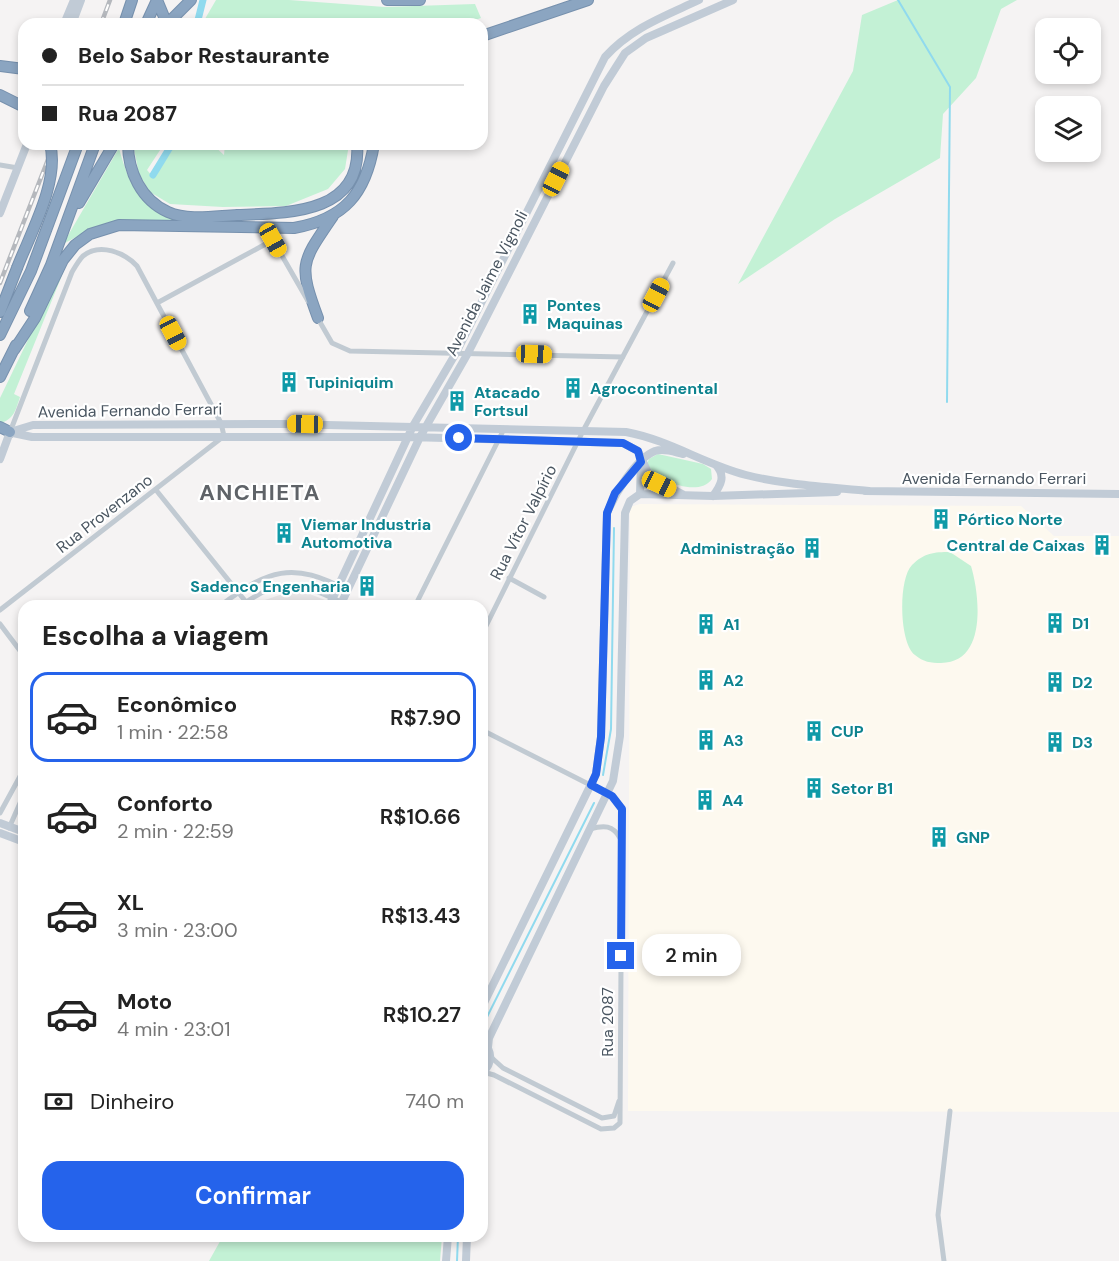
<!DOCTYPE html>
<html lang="pt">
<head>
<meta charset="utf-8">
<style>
  :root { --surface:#fff; --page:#f6f6f6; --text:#222; --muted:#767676; --line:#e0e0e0; --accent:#2563eb }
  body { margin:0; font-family:"DM Sans",sans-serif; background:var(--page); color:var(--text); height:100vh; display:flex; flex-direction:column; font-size:22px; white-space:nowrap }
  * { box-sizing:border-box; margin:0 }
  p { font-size:20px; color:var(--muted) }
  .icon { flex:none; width:33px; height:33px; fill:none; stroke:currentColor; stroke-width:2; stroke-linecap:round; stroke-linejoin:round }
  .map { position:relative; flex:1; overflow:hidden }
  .details { position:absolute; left:18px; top:600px; width:470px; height:642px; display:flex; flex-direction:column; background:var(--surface); border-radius:18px; box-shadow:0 3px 9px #0003 }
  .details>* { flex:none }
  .guide { position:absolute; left:18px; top:18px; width:470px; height:132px; border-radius:18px; box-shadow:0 3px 9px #0003; display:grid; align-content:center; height:132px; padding:0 24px; background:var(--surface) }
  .fabs { position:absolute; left:1035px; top:18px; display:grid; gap:12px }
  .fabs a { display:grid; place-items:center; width:66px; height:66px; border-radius:12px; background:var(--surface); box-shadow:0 3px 9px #0003; font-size:30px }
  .end { position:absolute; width:27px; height:27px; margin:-14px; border:8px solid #2563eb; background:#fff; box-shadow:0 0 0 3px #fff }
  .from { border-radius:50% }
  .bubble { position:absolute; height:42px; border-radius:18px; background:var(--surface); box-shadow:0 3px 9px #0003; font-size:20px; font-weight:600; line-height:42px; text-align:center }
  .car { position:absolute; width:18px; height:36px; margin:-18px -9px; border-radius:8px; box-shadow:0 0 4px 2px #0007; background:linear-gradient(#f5c518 24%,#345 0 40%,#f5c518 0 76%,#345 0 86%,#f5c518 0) }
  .guide b { display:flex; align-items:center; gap:21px; height:57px; font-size:22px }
  .guide b+b { border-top:2px solid var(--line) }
  .guide i { width:15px; height:15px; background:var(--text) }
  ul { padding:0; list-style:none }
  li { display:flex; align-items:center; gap:18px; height:90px; margin:0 12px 9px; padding:0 12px; border:3px solid transparent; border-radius:18px }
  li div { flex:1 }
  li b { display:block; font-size:22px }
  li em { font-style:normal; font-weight:600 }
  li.selected { border-color:var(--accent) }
  li>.icon { width:54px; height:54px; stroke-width:1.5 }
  h2 { padding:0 24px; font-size:27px; line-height:72px }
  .pay { display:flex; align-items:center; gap:15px; height:66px; padding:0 24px; font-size:22px }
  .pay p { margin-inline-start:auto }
  .button { display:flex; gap:12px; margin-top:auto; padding:12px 24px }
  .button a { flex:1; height:69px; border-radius:18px; background:var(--accent); color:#fff; font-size:24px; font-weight:600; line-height:69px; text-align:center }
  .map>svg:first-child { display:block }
  .commercial { fill:#fdf9ef }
  .education { fill:#e6e4e5 }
  .green { fill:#c3f1d5 }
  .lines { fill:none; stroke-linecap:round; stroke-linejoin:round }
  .stream { stroke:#90daee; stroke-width:2 }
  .canal { stroke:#90daee; stroke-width:7 }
  .highway-casing { stroke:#7690ad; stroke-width:12 }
  .street { stroke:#c1cad2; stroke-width:5 }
  .secondary { stroke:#c1cbd6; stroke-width:8 }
  .highway { stroke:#8ba5c1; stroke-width:10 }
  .rail-casing { stroke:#b5b8bd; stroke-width:4.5 }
  .rail { stroke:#fff; stroke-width:2; stroke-dasharray:7; stroke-linecap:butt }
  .highway-bridge-casing { stroke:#7690ad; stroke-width:12; stroke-linecap:butt }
  .highway-bridge { stroke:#8ba5c1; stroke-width:10 }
  .route { stroke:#2563eb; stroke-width:8 }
  .labels { text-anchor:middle; stroke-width:4.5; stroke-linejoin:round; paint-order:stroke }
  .street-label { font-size:16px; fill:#4a5661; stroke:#fff }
  .culture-label { font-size:16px; font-weight:bold; fill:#0d838f; stroke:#fff; text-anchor:start }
  .district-label { font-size:22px; font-weight:bold; letter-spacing:1.5px; fill:#5f6368; stroke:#fff }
</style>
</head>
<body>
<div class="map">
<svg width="1119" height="1261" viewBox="0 0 1119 1261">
  <rect width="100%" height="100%" fill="#f5f3f3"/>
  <!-- commercial -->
  <path class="commercial" d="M640,504L1021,506L1054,536H1119V1112L628,1111L630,507Z"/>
  <!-- education -->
  <path class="education" d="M297,589L325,600L322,606H256L265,600Z"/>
  <!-- green -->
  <path class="green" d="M216,0H289L385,7L475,4L481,18L462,24H202Z
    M898,0H1017L1001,9L976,78L943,114L940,158L835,219L738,284L853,71L862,15Z
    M133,144H164L147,170L154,178L176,144H212L224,155L225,144H349L345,169L328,189L286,206L223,207L170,204L150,192L139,174Z
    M119,148C129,187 144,213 185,222L91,229L63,244Z
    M63,267L65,268L14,394L20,397C16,409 14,420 0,423V398Z
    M658,454L703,464L711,469L712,479C699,498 656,481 647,464L649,459Z
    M950,552L971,566C980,596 987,663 941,663C931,663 923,662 915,655C899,643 898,579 912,565C924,553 934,552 950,552Z
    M223,1236H442L440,1261H209Z"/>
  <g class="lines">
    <!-- stream -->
    <path class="stream" d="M898,0L950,87L947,402
      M603,775L611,729L614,528
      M482,1027L594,803
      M457,1261L458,1236"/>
    <!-- canal -->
    <path class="canal" d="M197,24L203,0
      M153,175L172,144"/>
    <!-- highway casing -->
    <g class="highway-casing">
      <path id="highway" d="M157,0L167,24
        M387,0H420
        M171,20L191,0
        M124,24L132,0
        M146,24L157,0
        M482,36L588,0
        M0,66L24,69
        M0,95L24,107
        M128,144C128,171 141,200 168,212C188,221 215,216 237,215C285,213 363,215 357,144
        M79,203L114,144
        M30,311L51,265L95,144
        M0,312L17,268
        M318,318C298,264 301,263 333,216
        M0,335L31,271L78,144
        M14,350L35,318L63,260L75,245L90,234L119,225L294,228C345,219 366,193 374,144
        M0,377L16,345
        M0,427L10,432"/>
    </g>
    <!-- street -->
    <path class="street" d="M0,165L18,168
      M157,303L273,240L308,301
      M317,317L332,343L350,351L623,357
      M156,490L246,602
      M509,578L544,597
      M220,606C267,570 293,560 348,591
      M241,606C280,576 301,583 341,602
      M415,606L504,429
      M0,610L224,436L221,423L137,266C125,253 100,242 83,256C79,260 75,267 72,272L10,432
      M0,624L24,656
      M482,634L583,431L673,263
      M482,730L612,796L622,809L620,1123L614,1128L601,1129L494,1075L483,1072
      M0,813L24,769
      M9,828L24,794
      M590,829C604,825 613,825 620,838
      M492,1058L503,1068L602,1118L614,1116L619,1101
      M944,1261L938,1215L950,1111"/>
    <!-- secondary -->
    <path class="secondary" d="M64,24L74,0
      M72,24L81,0
      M0,213L27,144
      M10,432L33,425L284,424L626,432C669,440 704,464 746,475C786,485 828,487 869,491
      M13,433L32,437H408L623,443L638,451L650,477L684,495
      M0,459L10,432
      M865,491L1119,494
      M640,494L713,496L837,492
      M640,494L641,462
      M713,496C721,485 726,476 716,465
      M329,606L413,426L456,353L605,57C631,28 665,16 699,0
      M340,606L420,437L468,353L604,86L625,53L646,38L733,0
      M0,823L24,832
      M0,833L24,842
      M482,1007L596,774L601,737L607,513C615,494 635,459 655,451C664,448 674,452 683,454
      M482,1042C493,1051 493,1063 482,1073
      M488,1047L489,1038L613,781L620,736L625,513L630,501L640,494
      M446,1261L448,1236
      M466,1261L467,1236"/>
    <!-- highway -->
    <use href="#highway" class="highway"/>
    <!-- rail casing -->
    <g class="rail-casing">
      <path id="rail" d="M101,24L110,0
        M0,283L54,144"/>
    </g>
    <!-- rail -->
    <use href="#rail" class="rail"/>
    <!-- highway-bridge casing -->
    <g class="highway-bridge-casing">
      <path id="highway-bridge" d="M17,268C30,234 60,181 50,144"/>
    </g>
    <!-- highway-bridge -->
    <use href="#highway-bridge" class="highway-bridge"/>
  </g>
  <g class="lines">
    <!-- route -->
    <path class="route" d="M459,438L623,443L638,451L641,462L615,493L607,513L601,737L596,774L591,785L612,796L622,809L621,956"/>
  </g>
  <!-- icons -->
  <defs>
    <g id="building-bare" transform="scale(1.62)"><path d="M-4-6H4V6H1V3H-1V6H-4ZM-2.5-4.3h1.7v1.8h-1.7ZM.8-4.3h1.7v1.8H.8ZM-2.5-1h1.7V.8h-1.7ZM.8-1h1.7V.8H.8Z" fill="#0f9aa8" stroke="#fff" stroke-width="2.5" paint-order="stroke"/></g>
  </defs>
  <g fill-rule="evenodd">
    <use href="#building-bare" x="530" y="314"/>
    <use href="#building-bare" x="289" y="382"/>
    <use href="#building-bare" x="573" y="388"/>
    <use href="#building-bare" x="457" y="401"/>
    <use href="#building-bare" x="941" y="519"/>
    <use href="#building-bare" x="284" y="533"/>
    <use href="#building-bare" x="1102" y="545"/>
    <use href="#building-bare" x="812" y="548"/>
    <use href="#building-bare" x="367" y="586"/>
    <use href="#building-bare" x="1055" y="623"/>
    <use href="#building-bare" x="706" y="624"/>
    <use href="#building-bare" x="706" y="680"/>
    <use href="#building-bare" x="1055" y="682"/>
    <use href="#building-bare" x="814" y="731"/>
    <use href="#building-bare" x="706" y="740"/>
    <use href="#building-bare" x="1055" y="742"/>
    <use href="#building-bare" x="814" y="788"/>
    <use href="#building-bare" x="705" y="800"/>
    <use href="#building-bare" x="939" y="837"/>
  </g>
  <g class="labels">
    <!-- street labels -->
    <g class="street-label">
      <text transform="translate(486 283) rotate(-63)" y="6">Avenida Jaime Vignoli</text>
      <text transform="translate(130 410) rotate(-1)" y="6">Avenida Fernando Ferrari</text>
      <text x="994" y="484">Avenida Fernando Ferrari</text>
      <text transform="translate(104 513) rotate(-38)" y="6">Rua Provenzano</text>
      <text transform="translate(523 522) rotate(-63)" y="6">Rua Vítor Valpírio</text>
      <text transform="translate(607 1022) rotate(-90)" y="6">Rua 2087</text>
    </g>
    <!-- culture labels -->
    <g class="culture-label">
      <text x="547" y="311">Pontes<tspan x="547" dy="18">Maquinas</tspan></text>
      <text x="306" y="388">Tupiniquim</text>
      <text x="590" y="394">Agrocontinental</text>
      <text x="474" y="398">Atacado<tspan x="474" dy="18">Fortsul</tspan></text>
      <text x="958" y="525">Pórtico Norte</text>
      <text x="301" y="530">Viemar Industria<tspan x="301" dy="18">Automotiva</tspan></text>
      <text x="1085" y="551" text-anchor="end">Central de Caixas</text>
      <text x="795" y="554" text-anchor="end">Administração</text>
      <text x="350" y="592" text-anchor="end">Sadenco Engenharia</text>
      <text x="1072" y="629">D1</text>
      <text x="723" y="630">A1</text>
      <text x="723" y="686">A2</text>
      <text x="1072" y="688">D2</text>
      <text x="831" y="737">CUP</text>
      <text x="723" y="746">A3</text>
      <text x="1072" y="748">D3</text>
      <text x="831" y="794">Setor B1</text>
      <text x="722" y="806">A4</text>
      <text x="956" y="843">GNP</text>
    </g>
    <!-- district labels -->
    <g class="district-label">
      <text x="260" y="500">ANCHIETA</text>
    </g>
  </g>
</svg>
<div class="fabs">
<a><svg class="icon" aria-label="locate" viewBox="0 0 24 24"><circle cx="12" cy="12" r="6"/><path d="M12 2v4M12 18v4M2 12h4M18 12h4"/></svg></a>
<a><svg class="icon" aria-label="layers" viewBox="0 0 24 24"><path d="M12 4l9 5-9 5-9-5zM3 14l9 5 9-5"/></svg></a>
</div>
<i class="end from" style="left:459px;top:438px"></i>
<i class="end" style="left:621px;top:956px"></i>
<div class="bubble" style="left:642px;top:934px;width:99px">2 min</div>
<i class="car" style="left:556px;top:179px;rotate:27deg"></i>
<i class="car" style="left:273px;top:240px;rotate:151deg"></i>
<i class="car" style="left:656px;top:295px;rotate:28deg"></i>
<i class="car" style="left:173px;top:333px;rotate:152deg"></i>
<i class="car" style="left:534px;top:354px;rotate:92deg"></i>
<i class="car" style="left:305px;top:424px;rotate:271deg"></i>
<i class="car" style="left:659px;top:484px;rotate:115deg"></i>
<div class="guide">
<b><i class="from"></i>Belo Sabor Restaurante</b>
<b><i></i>Rua 2087</b>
</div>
<section class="details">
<h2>Escolha a viagem</h2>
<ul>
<li class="selected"><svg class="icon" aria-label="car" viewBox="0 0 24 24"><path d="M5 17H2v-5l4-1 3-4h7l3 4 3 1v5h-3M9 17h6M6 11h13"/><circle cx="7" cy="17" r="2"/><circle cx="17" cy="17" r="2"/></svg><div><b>Econômico</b><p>1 min · 22:58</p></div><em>R$7.90</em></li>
<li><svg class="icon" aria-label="car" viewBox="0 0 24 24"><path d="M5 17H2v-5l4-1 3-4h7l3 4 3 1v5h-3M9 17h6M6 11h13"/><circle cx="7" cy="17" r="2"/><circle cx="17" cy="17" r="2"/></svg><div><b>Conforto</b><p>2 min · 22:59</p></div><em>R$10.66</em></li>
<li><svg class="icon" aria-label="car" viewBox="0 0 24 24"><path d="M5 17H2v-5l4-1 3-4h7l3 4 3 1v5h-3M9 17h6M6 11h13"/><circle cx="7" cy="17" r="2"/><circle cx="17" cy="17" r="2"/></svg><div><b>XL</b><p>3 min · 23:00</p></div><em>R$13.43</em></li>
<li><svg class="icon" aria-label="car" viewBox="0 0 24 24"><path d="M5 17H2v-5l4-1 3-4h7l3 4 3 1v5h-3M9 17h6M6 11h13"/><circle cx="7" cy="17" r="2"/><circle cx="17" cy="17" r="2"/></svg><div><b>Moto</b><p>4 min · 23:01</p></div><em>R$10.27</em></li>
</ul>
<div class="pay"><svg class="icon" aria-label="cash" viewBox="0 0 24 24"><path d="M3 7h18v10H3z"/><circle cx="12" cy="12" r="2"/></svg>Dinheiro<p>740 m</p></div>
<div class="button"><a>Confirmar</a></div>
</section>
</div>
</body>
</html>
